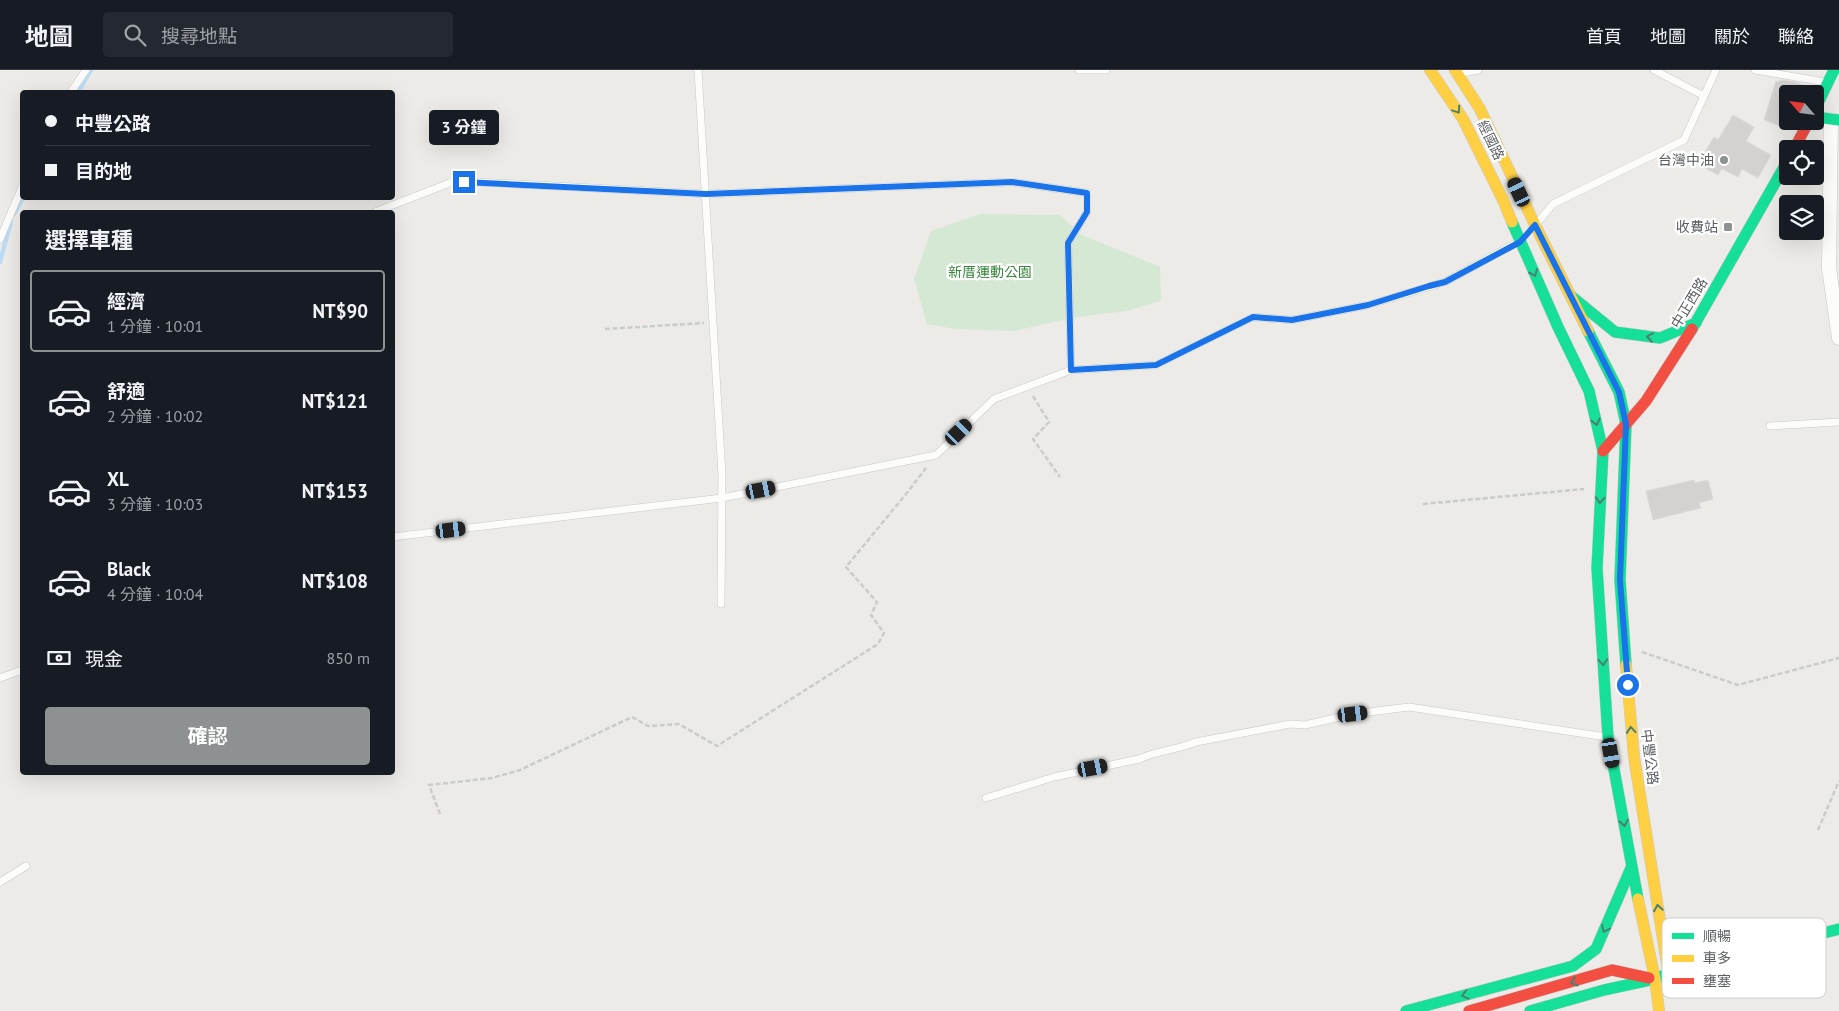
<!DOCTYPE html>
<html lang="zh-TW">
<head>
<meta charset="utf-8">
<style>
  :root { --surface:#171b24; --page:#242831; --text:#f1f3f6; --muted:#9ea1a6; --line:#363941; --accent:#8e9192 }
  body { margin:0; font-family:"PT Sans","Noto Sans TC",sans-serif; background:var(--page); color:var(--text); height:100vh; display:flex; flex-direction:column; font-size:19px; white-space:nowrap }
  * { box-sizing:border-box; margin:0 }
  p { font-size:16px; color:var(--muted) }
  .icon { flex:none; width:28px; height:28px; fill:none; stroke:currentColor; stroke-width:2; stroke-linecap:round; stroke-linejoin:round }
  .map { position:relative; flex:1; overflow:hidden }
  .panel { position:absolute; left:20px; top:140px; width:375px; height:565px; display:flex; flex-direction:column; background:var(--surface); border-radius:5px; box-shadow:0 5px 20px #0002 }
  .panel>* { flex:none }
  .top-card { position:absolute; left:20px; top:20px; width:375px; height:110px; border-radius:5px; box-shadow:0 5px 20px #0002; display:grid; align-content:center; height:110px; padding:0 25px; background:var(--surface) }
  .needle { width:32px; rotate:298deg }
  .fabs { position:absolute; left:1779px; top:15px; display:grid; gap:10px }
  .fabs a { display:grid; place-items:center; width:45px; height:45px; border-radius:5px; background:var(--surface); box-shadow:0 5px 20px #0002; font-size:25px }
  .end { position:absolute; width:22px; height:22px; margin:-11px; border:6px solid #1a73e8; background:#fff; box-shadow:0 0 0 2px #fff }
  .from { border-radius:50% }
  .bubble { position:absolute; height:35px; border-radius:5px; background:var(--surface); box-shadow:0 5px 20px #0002; font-size:16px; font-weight:700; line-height:35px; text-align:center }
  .car { position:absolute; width:15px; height:30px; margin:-15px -8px; border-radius:6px; box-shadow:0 0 4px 1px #0007; background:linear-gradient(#222 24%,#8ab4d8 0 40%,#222 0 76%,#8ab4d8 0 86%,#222 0) }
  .top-card b { display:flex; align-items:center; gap:18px; height:48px; font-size:19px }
  .top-card b+b { border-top:1px solid var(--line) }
  .top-card i { width:12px; height:12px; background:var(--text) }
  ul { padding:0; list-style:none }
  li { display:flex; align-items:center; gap:15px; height:82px; margin:0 10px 8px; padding:0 15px; border:2px solid transparent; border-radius:5px }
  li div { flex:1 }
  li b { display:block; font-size:19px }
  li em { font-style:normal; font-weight:700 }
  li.on { border-color:var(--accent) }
  li>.icon { width:45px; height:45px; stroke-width:1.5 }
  h2 { padding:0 25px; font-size:22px; line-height:60px }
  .pay { display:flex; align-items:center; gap:12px; height:55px; padding:0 25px; font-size:19px }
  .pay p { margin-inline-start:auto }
  .button { display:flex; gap:10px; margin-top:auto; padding:10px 25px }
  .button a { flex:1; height:58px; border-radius:5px; background:var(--accent); color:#fff; font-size:20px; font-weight:700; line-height:58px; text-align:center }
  header { display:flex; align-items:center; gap:30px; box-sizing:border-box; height:70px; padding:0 25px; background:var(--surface); border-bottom:1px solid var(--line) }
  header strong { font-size:24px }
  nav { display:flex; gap:28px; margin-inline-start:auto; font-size:18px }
  .search { width:350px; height:45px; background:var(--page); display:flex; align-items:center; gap:12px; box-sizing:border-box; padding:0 18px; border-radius:5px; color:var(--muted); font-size:19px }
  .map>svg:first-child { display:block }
  .green { fill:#d5e8d3 }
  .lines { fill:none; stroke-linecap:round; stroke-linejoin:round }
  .stream { stroke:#bcdcf5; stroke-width:4.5 }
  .building { fill:#d3d2d0; stroke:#dcdad6 }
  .lane-casing { stroke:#c8c9c9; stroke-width:8 }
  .street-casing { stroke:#c8c9c9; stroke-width:15 }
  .fast-casing { stroke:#c7c7c7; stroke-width:12 }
  .slow-casing { stroke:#c7c7c7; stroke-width:12 }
  .jam-casing { stroke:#c7c7c7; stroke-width:12 }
  .path { stroke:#c9cdca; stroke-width:2.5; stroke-dasharray:5 2.5; stroke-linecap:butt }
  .lane { stroke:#fcfcfb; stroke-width:7 }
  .street { stroke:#fcfcfb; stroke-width:14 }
  .fast { stroke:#16e098; stroke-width:11 }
  .slow { stroke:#ffcf43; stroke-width:11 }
  .jam { stroke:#f24e42; stroke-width:11 }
  .oneway { stroke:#4a8071 }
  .route { stroke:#1a73e8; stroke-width:6 }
  .poi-dot { fill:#8e9192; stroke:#fff; stroke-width:2 }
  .labels { text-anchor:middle; stroke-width:4.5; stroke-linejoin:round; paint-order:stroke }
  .street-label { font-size:14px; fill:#5c6064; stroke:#fff }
  .poi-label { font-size:14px; fill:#5c6064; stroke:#fff; text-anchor:end }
  .park-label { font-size:14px; fill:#3a863f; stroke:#fff }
  .key { fill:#fff; stroke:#cecfd0; stroke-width:1 }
  .key-label { font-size:14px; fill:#5c6064 }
</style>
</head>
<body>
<header>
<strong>地圖</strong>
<div class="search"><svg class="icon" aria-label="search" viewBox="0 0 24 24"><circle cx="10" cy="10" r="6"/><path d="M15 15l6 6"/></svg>搜尋地點</div>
<nav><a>首頁</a><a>地圖</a><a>關於</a><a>聯絡</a></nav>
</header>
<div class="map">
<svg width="1839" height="941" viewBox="0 0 1839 941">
  <rect width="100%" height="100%" fill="#ecebe7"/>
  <!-- green -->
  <path class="green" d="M980,144L1060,145L1082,165L1160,197L1161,231L1126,241L1071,248L1015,261L955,259L927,254L914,209L931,161Z"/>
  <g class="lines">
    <!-- stream -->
    <path class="stream" d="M78,22L91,0
      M14,144L23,128
      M0,192L11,151"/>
  </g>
  <!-- building -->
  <path class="building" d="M1780,10L1794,12L1812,18L1809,24H1788V59L1764,50L1776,11L1779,12Z
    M1733,45L1754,57L1746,71L1771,85L1758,108L1742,99L1738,107L1722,99L1718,105L1698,94L1714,67L1718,70Z
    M1694,410L1695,413L1708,410L1713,429L1699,433L1701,438L1653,450L1646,421Z"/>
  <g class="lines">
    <!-- lane casing -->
    <g class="lane-casing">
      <path id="lane" d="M698,0L722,405L721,534
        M1079,0H1106
        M1654,0L1704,26
        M1755,0L1825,12
        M1462,3L1478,0
        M71,22L86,0
        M375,142L452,112H477L706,124L1012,112L1087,123V142L1068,173L1071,300
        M1538,152L1553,134L1684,70L1716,0
        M0,169L22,117
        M1770,356L1839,352
        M392,467L722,428L936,385L994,329L1071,300L1156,295L1253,247L1292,250L1368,235L1445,212L1516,173
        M0,608L22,600
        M986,728L1054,707L1139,689C1158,680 1178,680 1196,672L1290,654L1305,655L1353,644L1409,637L1606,667
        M0,812L26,796"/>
    </g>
    <!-- street casing -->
    <g class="street-casing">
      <path id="street" d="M1831,50L1829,198L1839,268"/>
    </g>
    <!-- fast casing -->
    <g class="fast-casing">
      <path id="fast" d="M1815,39L1834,0
        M1815,47L1839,50
        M1512,152L1558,257L1589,321L1603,381L1597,498L1608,667L1638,829
        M1571,226L1615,262L1660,268L1696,253
        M1692,259L1788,90
        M1588,261L1619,322L1626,354L1620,510L1626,595
        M1406,941L1573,896L1596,879L1631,798
        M1530,941L1604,920L1655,909L1669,903L1839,859"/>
    </g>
    <!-- slow casing -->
    <g class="slow-casing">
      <path id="slow" d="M1430,0L1463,49L1503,130L1512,152
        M1455,0L1480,39L1535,155L1588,261
        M1626,595L1634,687L1670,913
        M1638,829L1655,909L1659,941"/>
    </g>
    <!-- jam casing -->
    <g class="jam-casing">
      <path id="jam" d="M1794,79L1809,51
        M1603,381L1646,331L1692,259
        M1469,941L1612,900L1649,908"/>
    </g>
    <!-- path -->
    <path class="path" d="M605,259L704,253
      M1033,326L1049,352L1033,369L1060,407
      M1423,434L1584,419
      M1642,582L1738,615L1839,588
      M440,744L429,715L492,708L520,700L632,647L648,656L679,654L717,676L878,574L884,563L871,545L877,532L846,497L906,424L926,398
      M1818,760L1839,711"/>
    <!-- lane -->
    <use href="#lane" class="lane"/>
    <!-- street -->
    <use href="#street" class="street"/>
    <!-- fast -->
    <use href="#fast" class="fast"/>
    <!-- slow -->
    <use href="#slow" class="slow"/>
    <!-- jam -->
    <use href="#jam" class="jam"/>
  </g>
  <!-- one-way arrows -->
  <defs><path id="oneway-chevron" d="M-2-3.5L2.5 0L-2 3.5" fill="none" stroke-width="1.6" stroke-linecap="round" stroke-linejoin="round" transform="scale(1.25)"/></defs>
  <g class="oneway">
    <use href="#oneway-chevron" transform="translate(1457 40) rotate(56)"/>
    <use href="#oneway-chevron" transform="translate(1534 203) rotate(66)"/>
    <use href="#oneway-chevron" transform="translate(1650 267) rotate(-171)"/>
    <use href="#oneway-chevron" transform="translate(1596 352) rotate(77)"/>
    <use href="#oneway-chevron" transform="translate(1600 430) rotate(93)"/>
    <use href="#oneway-chevron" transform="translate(1603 592) rotate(86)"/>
    <use href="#oneway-chevron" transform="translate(1631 660) rotate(-95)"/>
    <use href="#oneway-chevron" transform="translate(1624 753) rotate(80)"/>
    <use href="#oneway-chevron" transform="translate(1658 838) rotate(-99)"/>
    <use href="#oneway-chevron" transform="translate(1605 859) rotate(115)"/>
    <use href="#oneway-chevron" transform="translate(1574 912) rotate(163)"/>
    <use href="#oneway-chevron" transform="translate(1465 925) rotate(165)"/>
  </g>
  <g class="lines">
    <!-- route -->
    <path class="route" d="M464,112L706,124L1012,112L1087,123V142L1068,173L1071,300L1156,295L1253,247L1292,250L1368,235L1429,216L1445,212L1520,172L1535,155L1619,322L1626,354L1620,510L1628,615"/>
  </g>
  <!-- markers -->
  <g class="poi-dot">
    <circle cx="1724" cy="90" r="5"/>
    <rect x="1723" y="152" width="10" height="10" rx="2.5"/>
  </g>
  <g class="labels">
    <!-- street labels -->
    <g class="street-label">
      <text transform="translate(1491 70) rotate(64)" y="5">經國路</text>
      <text transform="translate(1689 233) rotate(-59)" y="5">中正西路</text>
      <text transform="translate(1650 687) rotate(83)" y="5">中豐公路</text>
    </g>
    <!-- poi labels -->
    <g class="poi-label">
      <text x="1714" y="95">台灣中油</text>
      <text x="1718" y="162">收費站</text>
    </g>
    <!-- park labels -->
    <g class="park-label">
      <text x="990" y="207">新厝運動公園</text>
    </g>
  </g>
  <!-- legend -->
  <rect x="1662" y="848" width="164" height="80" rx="8" class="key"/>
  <rect x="1672" y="863" width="22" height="6" fill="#16e098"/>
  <rect x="1672" y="885" width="22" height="7" fill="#ffcf43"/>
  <rect x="1672" y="908" width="22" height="6" fill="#f24e42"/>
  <g class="key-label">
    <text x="1703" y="871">順暢</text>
    <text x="1703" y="893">車多</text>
    <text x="1703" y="916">壅塞</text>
  </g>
</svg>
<div class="fabs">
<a><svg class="needle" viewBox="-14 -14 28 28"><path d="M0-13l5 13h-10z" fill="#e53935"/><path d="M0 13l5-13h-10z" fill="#9ea1a6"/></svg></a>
<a><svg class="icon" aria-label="locate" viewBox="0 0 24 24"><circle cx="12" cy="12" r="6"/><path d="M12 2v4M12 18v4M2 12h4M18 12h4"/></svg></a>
<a><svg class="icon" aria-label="layers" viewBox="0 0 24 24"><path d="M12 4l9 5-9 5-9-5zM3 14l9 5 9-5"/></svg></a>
</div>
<i class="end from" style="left:1628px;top:615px"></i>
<i class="end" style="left:464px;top:112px"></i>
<div class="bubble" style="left:429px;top:40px;width:70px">3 分鐘</div>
<i class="car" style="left:1519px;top:122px;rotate:335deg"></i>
<i class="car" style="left:959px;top:362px;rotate:46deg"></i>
<i class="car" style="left:761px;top:420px;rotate:79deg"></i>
<i class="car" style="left:451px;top:460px;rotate:83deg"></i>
<i class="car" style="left:1353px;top:644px;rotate:83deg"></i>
<i class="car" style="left:1611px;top:683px;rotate:170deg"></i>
<i class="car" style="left:1093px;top:698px;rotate:79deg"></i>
<div class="top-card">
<b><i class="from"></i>中豐公路</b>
<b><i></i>目的地</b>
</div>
<section class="panel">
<h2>選擇車種</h2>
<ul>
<li class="on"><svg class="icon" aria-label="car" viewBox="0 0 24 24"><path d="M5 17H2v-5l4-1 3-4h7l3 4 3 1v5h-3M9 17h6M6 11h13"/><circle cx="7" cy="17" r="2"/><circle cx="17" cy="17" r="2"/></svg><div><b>經濟</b><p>1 分鐘 · 10:01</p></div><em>NT$90</em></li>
<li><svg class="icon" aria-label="car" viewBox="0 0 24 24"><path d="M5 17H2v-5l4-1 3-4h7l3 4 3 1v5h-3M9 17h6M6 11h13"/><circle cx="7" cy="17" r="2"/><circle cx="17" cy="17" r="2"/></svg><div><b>舒適</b><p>2 分鐘 · 10:02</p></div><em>NT$121</em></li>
<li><svg class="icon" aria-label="car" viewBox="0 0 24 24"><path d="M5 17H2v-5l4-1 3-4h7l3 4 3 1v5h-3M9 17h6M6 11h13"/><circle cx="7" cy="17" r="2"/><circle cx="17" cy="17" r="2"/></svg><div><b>XL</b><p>3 分鐘 · 10:03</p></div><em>NT$153</em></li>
<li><svg class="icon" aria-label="car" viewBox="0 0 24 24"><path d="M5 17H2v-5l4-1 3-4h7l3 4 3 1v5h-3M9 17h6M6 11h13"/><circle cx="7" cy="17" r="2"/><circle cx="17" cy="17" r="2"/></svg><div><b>Black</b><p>4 分鐘 · 10:04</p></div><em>NT$108</em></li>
</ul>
<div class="pay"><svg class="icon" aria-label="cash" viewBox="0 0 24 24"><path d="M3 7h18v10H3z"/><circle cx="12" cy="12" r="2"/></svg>現金<p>850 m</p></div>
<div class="button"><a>確認</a></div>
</section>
</div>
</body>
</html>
